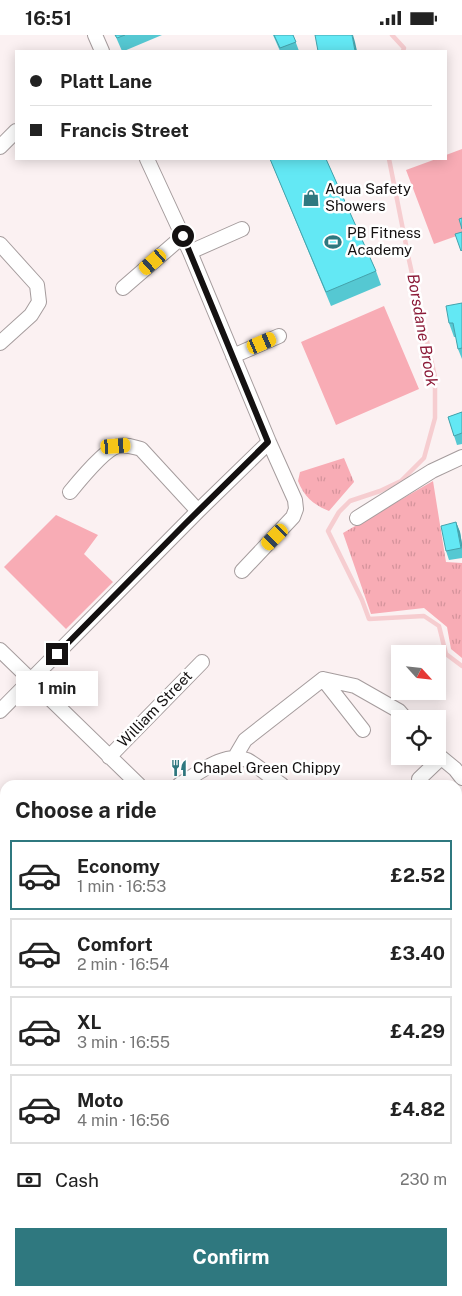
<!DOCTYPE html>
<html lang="en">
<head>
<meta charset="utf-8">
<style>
  :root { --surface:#fff; --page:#f6f6f6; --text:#222; --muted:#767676; --line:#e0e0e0; --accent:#2f787f }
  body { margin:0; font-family:"Public Sans",sans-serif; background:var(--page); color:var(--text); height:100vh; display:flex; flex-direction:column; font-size:19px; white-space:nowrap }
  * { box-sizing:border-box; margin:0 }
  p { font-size:16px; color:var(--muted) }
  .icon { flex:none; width:28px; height:28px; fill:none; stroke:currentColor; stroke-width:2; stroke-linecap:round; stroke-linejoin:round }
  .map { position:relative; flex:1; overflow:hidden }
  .side { position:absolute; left:0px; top:745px; width:462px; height:516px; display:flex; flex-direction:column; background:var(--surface); border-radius:15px 15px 0 0; box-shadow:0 2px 12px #0003 }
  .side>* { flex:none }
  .hud { position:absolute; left:15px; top:15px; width:432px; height:110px; border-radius:0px; box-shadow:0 2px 12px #0003; display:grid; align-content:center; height:110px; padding:0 15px; background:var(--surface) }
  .needle { width:32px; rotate:117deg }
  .buttons { position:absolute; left:391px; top:610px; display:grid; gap:10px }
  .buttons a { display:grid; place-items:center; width:55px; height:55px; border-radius:0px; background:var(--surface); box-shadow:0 2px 12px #0003; font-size:25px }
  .end { position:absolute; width:22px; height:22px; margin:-11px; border:6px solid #141111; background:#fff; box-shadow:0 0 0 2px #fff }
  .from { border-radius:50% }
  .bubble { position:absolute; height:35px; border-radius:0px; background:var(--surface); box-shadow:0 2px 12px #0003; font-size:16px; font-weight:700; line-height:35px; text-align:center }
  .car { position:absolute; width:15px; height:30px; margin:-15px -8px; border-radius:6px; box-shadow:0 0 4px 1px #0007; background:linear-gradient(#f5c518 24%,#345 0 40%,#f5c518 0 76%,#345 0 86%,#f5c518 0) }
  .hud b { display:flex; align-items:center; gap:18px; height:48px; font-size:19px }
  .hud b+b { border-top:1px solid var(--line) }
  .hud i { width:12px; height:12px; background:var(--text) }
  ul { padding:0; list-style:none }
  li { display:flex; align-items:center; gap:15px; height:70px; margin:0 10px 8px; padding:0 5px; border:2px solid var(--line); border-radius:0px }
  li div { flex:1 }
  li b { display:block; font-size:19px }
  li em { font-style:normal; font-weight:700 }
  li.current { border-color:var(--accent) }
  li>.icon { width:45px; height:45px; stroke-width:1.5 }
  h2 { padding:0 15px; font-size:22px; line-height:60px }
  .pay { display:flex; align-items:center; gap:12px; height:55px; padding:0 15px; font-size:19px }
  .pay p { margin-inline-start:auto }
  .button { display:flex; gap:10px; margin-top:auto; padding:10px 15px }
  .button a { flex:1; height:58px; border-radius:0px; background:var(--accent); color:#fff; font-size:20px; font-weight:700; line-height:58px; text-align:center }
  .status { display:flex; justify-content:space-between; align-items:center; height:35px; padding:0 25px; background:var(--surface); direction:ltr }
  .status svg { height:14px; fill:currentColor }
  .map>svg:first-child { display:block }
  .grass { fill:url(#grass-tufts) }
  .garden { fill:#f8acb5 }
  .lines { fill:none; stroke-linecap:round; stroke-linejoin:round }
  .stream { stroke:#f6cdd0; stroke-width:4.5 }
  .minor-casing { stroke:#a59c9d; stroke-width:16 }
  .tertiary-casing { stroke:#a59c9d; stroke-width:20 }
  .minor { stroke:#fff; stroke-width:14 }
  .tertiary { stroke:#fff; stroke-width:18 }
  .wall { fill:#55c8d2 }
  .shaded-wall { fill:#45a2ab }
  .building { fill:#63e8f4; stroke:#45a2ab }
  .route { stroke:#141111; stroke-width:6 }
  .labels { text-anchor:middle; stroke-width:5; stroke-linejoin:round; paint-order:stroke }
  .poi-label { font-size:15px; fill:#141111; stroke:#fff; text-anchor:start }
  .street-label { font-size:15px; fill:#141111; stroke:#fff }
  .water-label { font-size:16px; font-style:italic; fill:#8c1c39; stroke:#fff }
</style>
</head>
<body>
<div class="status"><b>16:51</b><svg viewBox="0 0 49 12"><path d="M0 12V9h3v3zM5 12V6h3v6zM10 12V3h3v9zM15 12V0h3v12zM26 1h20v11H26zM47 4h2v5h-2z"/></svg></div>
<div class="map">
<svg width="462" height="1261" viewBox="0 0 462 1261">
  <defs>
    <pattern id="grass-tufts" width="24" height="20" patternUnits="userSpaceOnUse" patternTransform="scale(1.25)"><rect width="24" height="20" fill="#f8acb5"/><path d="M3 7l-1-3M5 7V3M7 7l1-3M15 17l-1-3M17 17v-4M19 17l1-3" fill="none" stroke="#d4939b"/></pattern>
  </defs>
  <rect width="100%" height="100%" fill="#fbf1f2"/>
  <!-- grass -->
  <path class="grass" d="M344,423L354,447L329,476C314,470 304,462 298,446L300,437Z
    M433,446L446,527L462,528V623L451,614L447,592L424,573L371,579L343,498Z"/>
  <!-- garden -->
  <path class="garden" d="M462,114V199L434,209L406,135L436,124H446V120Z
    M384,271L419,354L336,390L301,307Z
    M56,480L98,500L84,519L113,547L66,594L4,532Z"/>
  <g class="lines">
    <!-- stream -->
    <path class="stream" d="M392,0L404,13L403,16
      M389,124L409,225L435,342V383L424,423L401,446L380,456L350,466L339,477L328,496L362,565L369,584L424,581L439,591L446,619L462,631"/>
    <!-- minor casing -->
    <g class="minor-casing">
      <path id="minor" d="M95,0L102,16
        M0,112L16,96
        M147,124L190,217L269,407L295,465L296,474L293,482L242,536
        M0,209L37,250L39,267L31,280L0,308
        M190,217L242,194
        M123,253L183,201
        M233,321L279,301
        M70,457C79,446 105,414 118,411C127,409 133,412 141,414L198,476
        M357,483L432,436L462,422
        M0,615L139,750
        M323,644L355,651L399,676L406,684
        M323,644L363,695
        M0,676L198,476L269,407
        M438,720L455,734L462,743
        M109,722L202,627
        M235,722L245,705L323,644
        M419,744L441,723
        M179,750C198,739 223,716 247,725C255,729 273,744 282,750
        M458,795L462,790
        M0,802L5,805
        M0,843L5,841
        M458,899L462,903
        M458,924L462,919
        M0,1083L5,1092
        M0,1183L4,1185
        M458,1229L462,1233"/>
    </g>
    <!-- tertiary casing -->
    <g class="tertiary-casing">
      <path id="tertiary" d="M458,1160L462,1156
        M354,1261L359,1256"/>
    </g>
    <!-- minor -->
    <use href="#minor" class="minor"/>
    <!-- tertiary -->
    <use href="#tertiary" class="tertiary"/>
  </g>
  <!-- wall -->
  <path class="wall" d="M115,0H162L124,16H122Z
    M273,0H293L299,16H280Z
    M270,124H326L376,236L381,250L331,271Z
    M462,268V324L458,314L456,302H454L449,288Z
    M462,377V409L457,410L448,382Z
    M456,487L460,497L462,509V523L449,525L446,516Z"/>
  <!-- shaded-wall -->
  <path class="shaded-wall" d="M352,0H353L355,7L357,16H355Z
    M456,487L460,497L462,509V515Z"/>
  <!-- building -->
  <path class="building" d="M115,0H125L117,3Z
    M274,0H293L296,7L280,13Z
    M315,0H352L355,16H318Z
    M270,124H326L376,236L326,257Z
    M462,183V194L459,184Z
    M462,197V215L461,216L455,199Z
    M462,268V313L458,314L453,288H449L446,271Z
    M462,377V398L454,401L448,382Z
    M456,487L461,513L446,516L441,491Z"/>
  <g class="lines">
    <!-- route -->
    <path class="route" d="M57,619L185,489L268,407L183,201"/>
  </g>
  <!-- icons -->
  <defs>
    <g id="shop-bare" transform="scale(1.35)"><path d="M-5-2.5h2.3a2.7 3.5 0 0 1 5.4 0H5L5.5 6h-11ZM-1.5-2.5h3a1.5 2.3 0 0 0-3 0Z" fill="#2f787f" stroke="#fff" stroke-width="2.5" paint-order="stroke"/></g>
    <g id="stadium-bare" transform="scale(1.35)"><path d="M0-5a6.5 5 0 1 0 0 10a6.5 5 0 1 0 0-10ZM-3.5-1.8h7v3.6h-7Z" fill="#2f787f" stroke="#fff" stroke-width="2.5" paint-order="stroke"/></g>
    <g id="restaurant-bare" transform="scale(1.35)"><path d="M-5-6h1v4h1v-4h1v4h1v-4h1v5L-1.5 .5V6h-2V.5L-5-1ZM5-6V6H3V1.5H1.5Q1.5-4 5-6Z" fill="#2f787f" stroke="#fff" stroke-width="2.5" paint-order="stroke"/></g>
  </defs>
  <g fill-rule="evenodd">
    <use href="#shop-bare" x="311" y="163"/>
    <use href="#stadium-bare" x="333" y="207"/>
    <use href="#restaurant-bare" x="179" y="733"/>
  </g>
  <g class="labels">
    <!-- poi labels -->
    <g class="poi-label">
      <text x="325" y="159">Aqua Safety<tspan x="325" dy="17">Showers</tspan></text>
      <text x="347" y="203">PB Fitness<tspan x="347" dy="17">Academy</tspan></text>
      <text x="193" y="738">Chapel Green Chippy</text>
    </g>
    <!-- street labels -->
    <g class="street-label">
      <text transform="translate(155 674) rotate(-46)" y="5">William Street</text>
    </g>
    <!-- water labels -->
    <g class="water-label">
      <text transform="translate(423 295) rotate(80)" y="6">Borsdane Brook</text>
    </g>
  </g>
</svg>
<div class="buttons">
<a><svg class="needle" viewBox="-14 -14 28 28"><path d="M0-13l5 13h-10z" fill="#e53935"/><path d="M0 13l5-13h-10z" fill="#767676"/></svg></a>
<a><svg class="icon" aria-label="locate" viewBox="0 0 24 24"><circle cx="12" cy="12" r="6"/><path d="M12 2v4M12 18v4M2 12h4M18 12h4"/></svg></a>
</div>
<i class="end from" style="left:183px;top:201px"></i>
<i class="end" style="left:57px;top:619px"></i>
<div class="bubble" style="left:16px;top:636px;width:82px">1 min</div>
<i class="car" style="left:153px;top:227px;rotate:229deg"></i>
<i class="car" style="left:262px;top:308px;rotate:67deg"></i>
<i class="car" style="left:116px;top:411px;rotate:86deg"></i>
<i class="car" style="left:275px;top:502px;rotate:225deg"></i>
<div class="hud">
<b><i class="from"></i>Platt Lane</b>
<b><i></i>Francis Street</b>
</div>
<section class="side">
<h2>Choose a ride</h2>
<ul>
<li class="current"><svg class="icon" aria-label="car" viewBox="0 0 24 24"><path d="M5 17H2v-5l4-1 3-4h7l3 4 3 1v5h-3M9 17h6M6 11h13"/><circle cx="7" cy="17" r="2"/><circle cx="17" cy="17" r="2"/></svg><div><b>Economy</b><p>1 min · 16:53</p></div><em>£2.52</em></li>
<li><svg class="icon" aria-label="car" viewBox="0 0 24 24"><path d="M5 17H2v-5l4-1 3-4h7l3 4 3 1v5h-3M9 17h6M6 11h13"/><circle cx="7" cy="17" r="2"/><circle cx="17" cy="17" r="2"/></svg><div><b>Comfort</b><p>2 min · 16:54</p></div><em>£3.40</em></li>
<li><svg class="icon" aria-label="car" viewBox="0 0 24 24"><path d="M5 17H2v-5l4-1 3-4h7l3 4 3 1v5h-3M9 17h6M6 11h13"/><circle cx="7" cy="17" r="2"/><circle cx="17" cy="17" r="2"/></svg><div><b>XL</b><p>3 min · 16:55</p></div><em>£4.29</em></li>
<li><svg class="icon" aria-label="car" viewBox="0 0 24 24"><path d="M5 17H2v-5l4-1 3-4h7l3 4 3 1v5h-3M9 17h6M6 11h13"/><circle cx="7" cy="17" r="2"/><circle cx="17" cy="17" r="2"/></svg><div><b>Moto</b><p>4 min · 16:56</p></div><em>£4.82</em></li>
</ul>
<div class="pay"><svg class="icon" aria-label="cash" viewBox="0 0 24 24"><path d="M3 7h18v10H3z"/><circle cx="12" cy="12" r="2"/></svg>Cash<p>230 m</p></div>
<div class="button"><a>Confirm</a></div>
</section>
</div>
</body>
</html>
